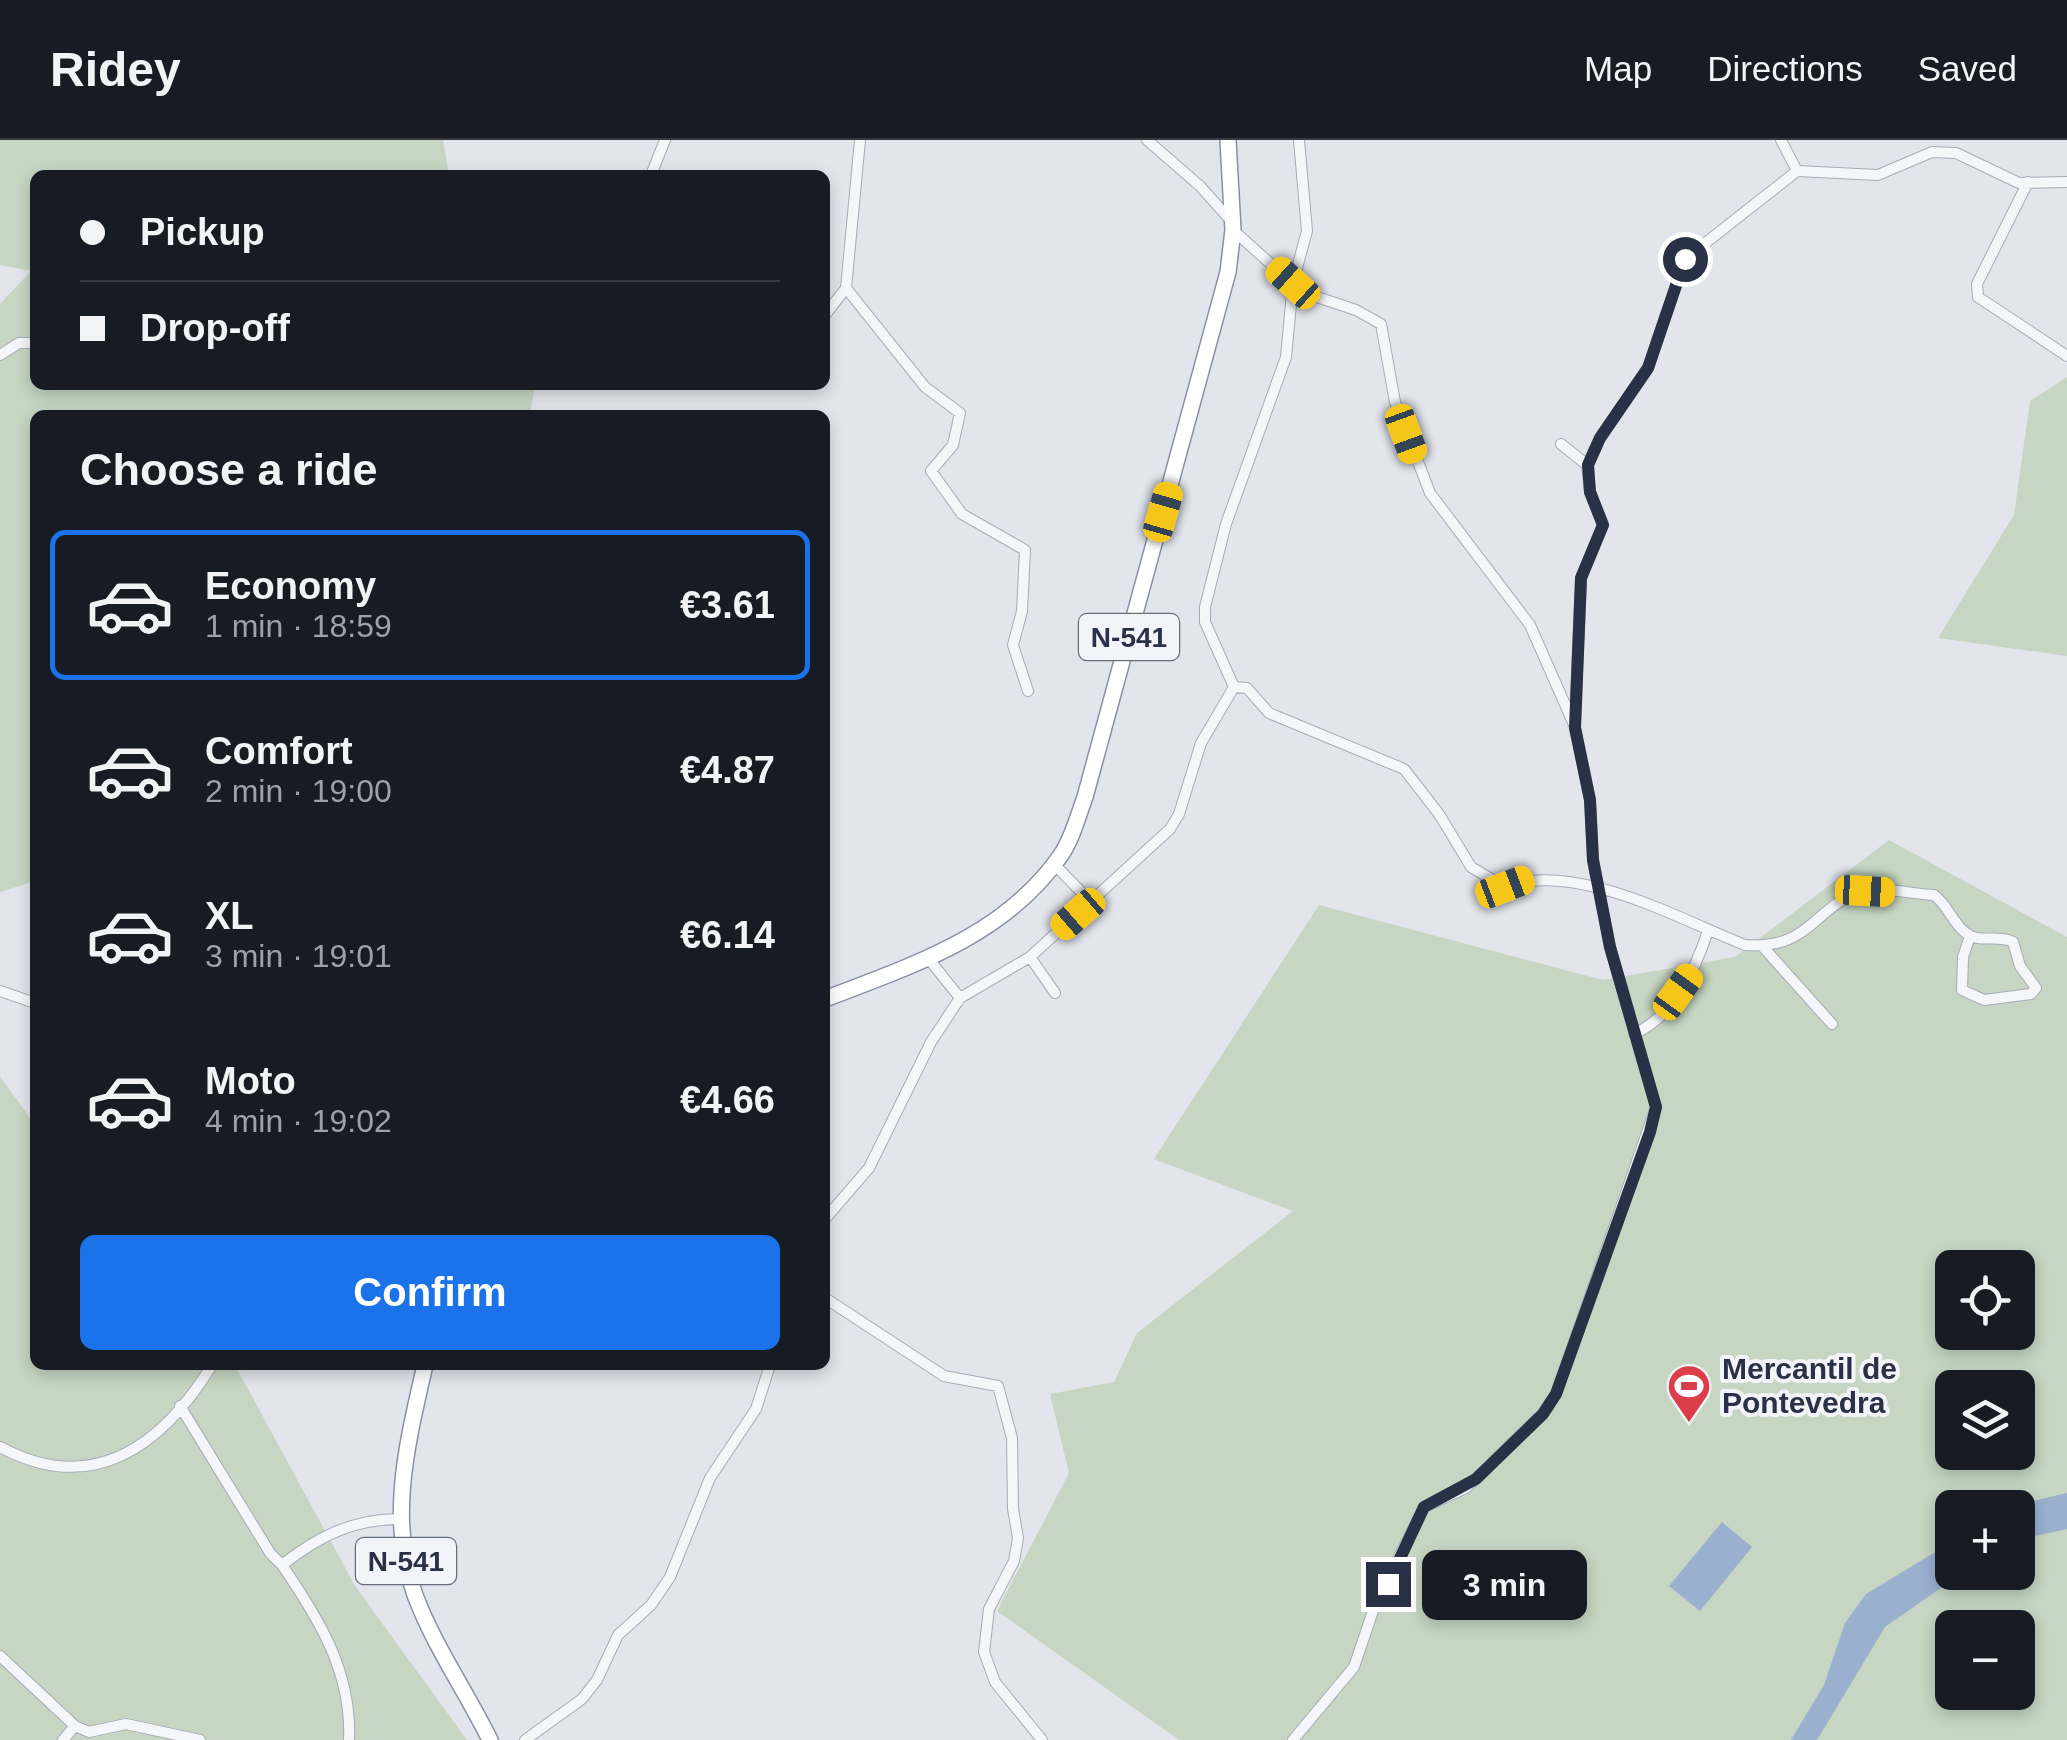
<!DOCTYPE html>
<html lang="en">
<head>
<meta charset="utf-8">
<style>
  :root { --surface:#171b24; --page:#20242c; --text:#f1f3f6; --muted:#9ea1a6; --line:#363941; --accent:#1a73e8 }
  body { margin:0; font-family:Arial,sans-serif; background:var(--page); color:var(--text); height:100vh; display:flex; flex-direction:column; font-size:38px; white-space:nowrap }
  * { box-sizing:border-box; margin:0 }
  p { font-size:32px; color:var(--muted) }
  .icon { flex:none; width:55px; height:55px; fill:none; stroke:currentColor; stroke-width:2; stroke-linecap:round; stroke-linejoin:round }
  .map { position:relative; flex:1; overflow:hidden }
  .side { position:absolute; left:30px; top:270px; width:800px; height:960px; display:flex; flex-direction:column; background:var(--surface); border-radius:15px; box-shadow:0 5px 15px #0003 }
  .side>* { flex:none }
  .banner { position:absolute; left:30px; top:30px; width:800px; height:220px; border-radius:15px; box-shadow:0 5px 15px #0003; display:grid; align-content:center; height:220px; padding:0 50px; background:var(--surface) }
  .buttons { position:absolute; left:1935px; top:1110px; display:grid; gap:20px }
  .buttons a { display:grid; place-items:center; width:100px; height:100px; border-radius:15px; background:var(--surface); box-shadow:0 5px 15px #0003; font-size:50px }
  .end { position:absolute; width:45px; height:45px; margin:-22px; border:12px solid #283145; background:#fff; box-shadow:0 0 0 5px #fff }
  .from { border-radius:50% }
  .bubble { position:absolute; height:70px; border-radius:15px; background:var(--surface); box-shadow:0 5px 15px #0003; font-size:32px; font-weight:700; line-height:70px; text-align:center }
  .car { position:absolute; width:30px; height:60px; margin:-30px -15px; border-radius:12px; box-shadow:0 0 8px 2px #0007; background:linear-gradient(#f5c518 24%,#345 0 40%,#f5c518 0 76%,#345 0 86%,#f5c518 0) }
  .banner b { display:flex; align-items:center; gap:35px; height:95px; font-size:38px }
  .banner b+b { border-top:2px solid var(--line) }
  .banner i { width:25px; height:25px; background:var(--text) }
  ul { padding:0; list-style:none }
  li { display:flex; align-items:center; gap:30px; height:150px; margin:0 20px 15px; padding:0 30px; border:5px solid transparent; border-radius:15px }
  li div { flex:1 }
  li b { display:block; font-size:38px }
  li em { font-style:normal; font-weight:700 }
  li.on { border-color:var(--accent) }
  li>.icon { width:90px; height:90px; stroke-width:1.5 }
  h2 { padding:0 50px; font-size:45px; line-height:120px }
  .primary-button { display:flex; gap:20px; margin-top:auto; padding:20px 50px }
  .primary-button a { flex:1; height:115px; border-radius:15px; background:var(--accent); color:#fff; font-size:40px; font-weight:700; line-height:115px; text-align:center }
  header { display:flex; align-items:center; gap:60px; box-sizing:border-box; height:140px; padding:0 50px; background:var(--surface); border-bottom:2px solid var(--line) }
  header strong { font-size:48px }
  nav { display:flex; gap:55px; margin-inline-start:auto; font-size:35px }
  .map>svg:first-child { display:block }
  .green { fill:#c6d6c2; fill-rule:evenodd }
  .water { fill:#9ab0cf }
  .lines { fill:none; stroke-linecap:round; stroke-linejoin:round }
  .minor-casing { stroke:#a6abb7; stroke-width:12 }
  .highway-casing { stroke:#8891a4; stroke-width:18 }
  .minor { stroke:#f5f6f9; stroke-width:10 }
  .highway { stroke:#fff; stroke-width:15 }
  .route { stroke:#283145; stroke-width:12 }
  .labels { text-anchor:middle; stroke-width:8; stroke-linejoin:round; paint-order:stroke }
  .shield { fill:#f2f4f9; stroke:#656c7b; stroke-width:2.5 }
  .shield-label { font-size:28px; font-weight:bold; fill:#283145 }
  .poi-label { font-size:30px; font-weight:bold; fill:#283145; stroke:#f2f4f9; text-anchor:start }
</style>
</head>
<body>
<header>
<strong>Ridey</strong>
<nav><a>Map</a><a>Directions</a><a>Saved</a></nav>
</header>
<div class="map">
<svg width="2067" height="1600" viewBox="0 0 2067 1600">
  <rect width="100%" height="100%" fill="#e2e5ec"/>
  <!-- green -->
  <path class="green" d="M0,0H443L449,35H35V245H535L530,275H35V741L0,752V164L31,131L0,125Z
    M2067,237V516L1938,498L2014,375L2030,261Z
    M1889,700L2067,797V1600H1179L997,1471L1069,1333L1050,1254L1114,1242L1137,1193L1293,1071L1154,1019L1319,765L1603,840L1735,817ZM1952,1128H2018V1192H1952ZM1952,1248H2018V1312H1952ZM1952,1368H2018V1432H1952ZM1952,1488H2018V1552H1952Z
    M0,936L35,985V1225H235L355,1446L467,1600H0Z"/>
  <!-- water -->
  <path class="water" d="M2067,1353V1389L2018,1400V1368L2008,1367Z
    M1722,1382L1752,1407L1700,1471L1669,1446Z
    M1952,1402V1432L1962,1433L1885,1487L1817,1600H1791L1824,1545L1845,1483L1866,1454Z"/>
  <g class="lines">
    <!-- minor casing -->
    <g class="minor-casing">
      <path id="minor" d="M860,0L846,148L925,247L960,273L953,305L931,331L962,374L1025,410L1022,471L1013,505L1028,551
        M1147,0L1200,46L1233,83
        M1781,0L1797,31
        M651,35L665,0
        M2028,42L1977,144L1978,157L2067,216
        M1233,90L1302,152L1356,170L1381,184L1395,262L1430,353L1530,485L1575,587L1590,660L1593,720L1610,807L1656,967L1556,1254L1543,1273L1466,1348L1424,1367L1375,1465L1354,1527L1293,1600
        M825,175L846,148
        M0,215L19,203H35
        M1561,304L1587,325
        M1234,547L1247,548L1269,573L1404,629L1439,674L1471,727L1505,747C1574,720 1679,779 1745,805C1813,810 1814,764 1863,752C1884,747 1913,754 1934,755C1948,765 1953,784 1966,793C1979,804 1998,794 2013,802L2020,826L2036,848L2031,854L1984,860L1962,850L1963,817L1970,796
        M1575,581L1581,438L1603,385L1590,352L1587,325L1600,298L1648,228L1685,119L1797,31L1878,35L1932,12L1956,13L2019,43L2067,42
        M1054,724L1089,760
        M1763,807L1832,884
        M1030,817L1055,853
        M928,818L960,858
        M0,851L35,863
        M1634,894C1674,876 1695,830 1708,791
        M825,1079L869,1028L931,902L960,858L1030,817L1170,689L1179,674L1201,603L1234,547L1205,482V467L1226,384L1286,217L1293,143L1307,91L1299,0
        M825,1158L944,1236L998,1246L1012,1298L1013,1369L1018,1398L1014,1421L989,1469L984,1512L995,1542L1042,1600
        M180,1266L270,1413L282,1425
        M0,1307C93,1357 162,1306 212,1225
        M0,1516L75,1586L89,1592L126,1584L200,1600
        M63,1600L75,1586
        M349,1600C352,1532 319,1479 282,1425C319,1396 353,1379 400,1379
        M525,1600L582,1559L597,1540L618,1495L651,1465L670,1437L710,1338L756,1269L770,1225"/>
    </g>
    <!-- highway casing -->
    <g class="highway-casing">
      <path id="highway" d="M825,859C913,825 1005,796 1061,715C1072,699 1078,676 1085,657L1228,132L1233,90L1228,0
        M425,1225C408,1300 387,1379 415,1455C434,1506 466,1551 490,1600"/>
    </g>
    <!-- minor -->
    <use href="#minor" class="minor"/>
    <!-- highway -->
    <use href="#highway" class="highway"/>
  </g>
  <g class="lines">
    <!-- route -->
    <path class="route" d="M1388,1444L1424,1367L1476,1339L1543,1274L1556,1254L1650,992L1656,967L1610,807L1593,720L1590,660L1575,588L1581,438L1603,385L1590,352L1588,325L1600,298L1648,228L1685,119"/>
  </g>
  <!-- icons -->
  <defs>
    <g id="stadium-pin" transform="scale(2.25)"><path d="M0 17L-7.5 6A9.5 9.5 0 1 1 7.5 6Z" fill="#db3d49" stroke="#f2f4f9"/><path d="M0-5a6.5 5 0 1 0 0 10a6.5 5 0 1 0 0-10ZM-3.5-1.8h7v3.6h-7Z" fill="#fff"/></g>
  </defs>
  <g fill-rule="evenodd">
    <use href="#stadium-pin" x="1689" y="1246"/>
  </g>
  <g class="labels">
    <!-- shield labels -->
    <g class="shield">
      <rect x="1079" y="474" width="100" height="46" rx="8"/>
      <rect x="356" y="1398" width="100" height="46" rx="8"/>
    </g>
    <g class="shield-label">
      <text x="1129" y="507">N-541</text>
      <text x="406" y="1431">N-541</text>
    </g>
    <!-- poi labels -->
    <g class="poi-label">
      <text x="1722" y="1239">Mercantil de<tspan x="1722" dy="34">Pontevedra</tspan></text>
    </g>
  </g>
</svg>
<div class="buttons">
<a><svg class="icon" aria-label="locate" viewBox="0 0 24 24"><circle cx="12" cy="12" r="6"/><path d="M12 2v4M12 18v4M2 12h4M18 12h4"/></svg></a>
<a><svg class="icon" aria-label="layers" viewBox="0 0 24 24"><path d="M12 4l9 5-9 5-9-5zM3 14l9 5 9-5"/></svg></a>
<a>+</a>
<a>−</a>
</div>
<i class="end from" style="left:1685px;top:119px"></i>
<i class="end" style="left:1388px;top:1444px"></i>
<div class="bubble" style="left:1422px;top:1410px;width:165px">3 min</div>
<i class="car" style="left:1293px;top:143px;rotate:312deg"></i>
<i class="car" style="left:1406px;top:294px;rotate:160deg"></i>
<i class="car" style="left:1163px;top:372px;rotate:16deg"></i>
<i class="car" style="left:1505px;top:747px;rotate:69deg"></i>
<i class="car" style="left:1865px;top:751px;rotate:93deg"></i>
<i class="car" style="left:1078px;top:774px;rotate:229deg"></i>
<i class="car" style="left:1678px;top:852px;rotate:36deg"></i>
<div class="banner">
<b><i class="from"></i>Pickup</b>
<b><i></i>Drop-off</b>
</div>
<section class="side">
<h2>Choose a ride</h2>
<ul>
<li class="on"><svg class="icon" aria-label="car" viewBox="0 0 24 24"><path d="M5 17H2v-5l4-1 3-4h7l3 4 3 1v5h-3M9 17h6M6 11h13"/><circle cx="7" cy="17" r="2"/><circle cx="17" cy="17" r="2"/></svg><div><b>Economy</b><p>1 min · 18:59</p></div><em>€3.61</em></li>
<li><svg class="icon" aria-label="car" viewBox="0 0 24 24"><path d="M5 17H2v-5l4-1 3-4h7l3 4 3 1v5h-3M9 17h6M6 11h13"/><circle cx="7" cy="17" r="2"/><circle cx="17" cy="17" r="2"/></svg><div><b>Comfort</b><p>2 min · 19:00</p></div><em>€4.87</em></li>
<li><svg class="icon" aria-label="car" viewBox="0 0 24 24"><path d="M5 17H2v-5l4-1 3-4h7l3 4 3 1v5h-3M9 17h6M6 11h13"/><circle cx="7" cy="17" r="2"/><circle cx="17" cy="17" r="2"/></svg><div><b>XL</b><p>3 min · 19:01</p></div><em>€6.14</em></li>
<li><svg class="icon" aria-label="car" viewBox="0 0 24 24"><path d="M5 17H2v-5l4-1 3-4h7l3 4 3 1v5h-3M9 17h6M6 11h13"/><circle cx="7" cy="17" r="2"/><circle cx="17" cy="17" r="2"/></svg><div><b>Moto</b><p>4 min · 19:02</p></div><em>€4.66</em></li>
</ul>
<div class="primary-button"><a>Confirm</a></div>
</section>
</div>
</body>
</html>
